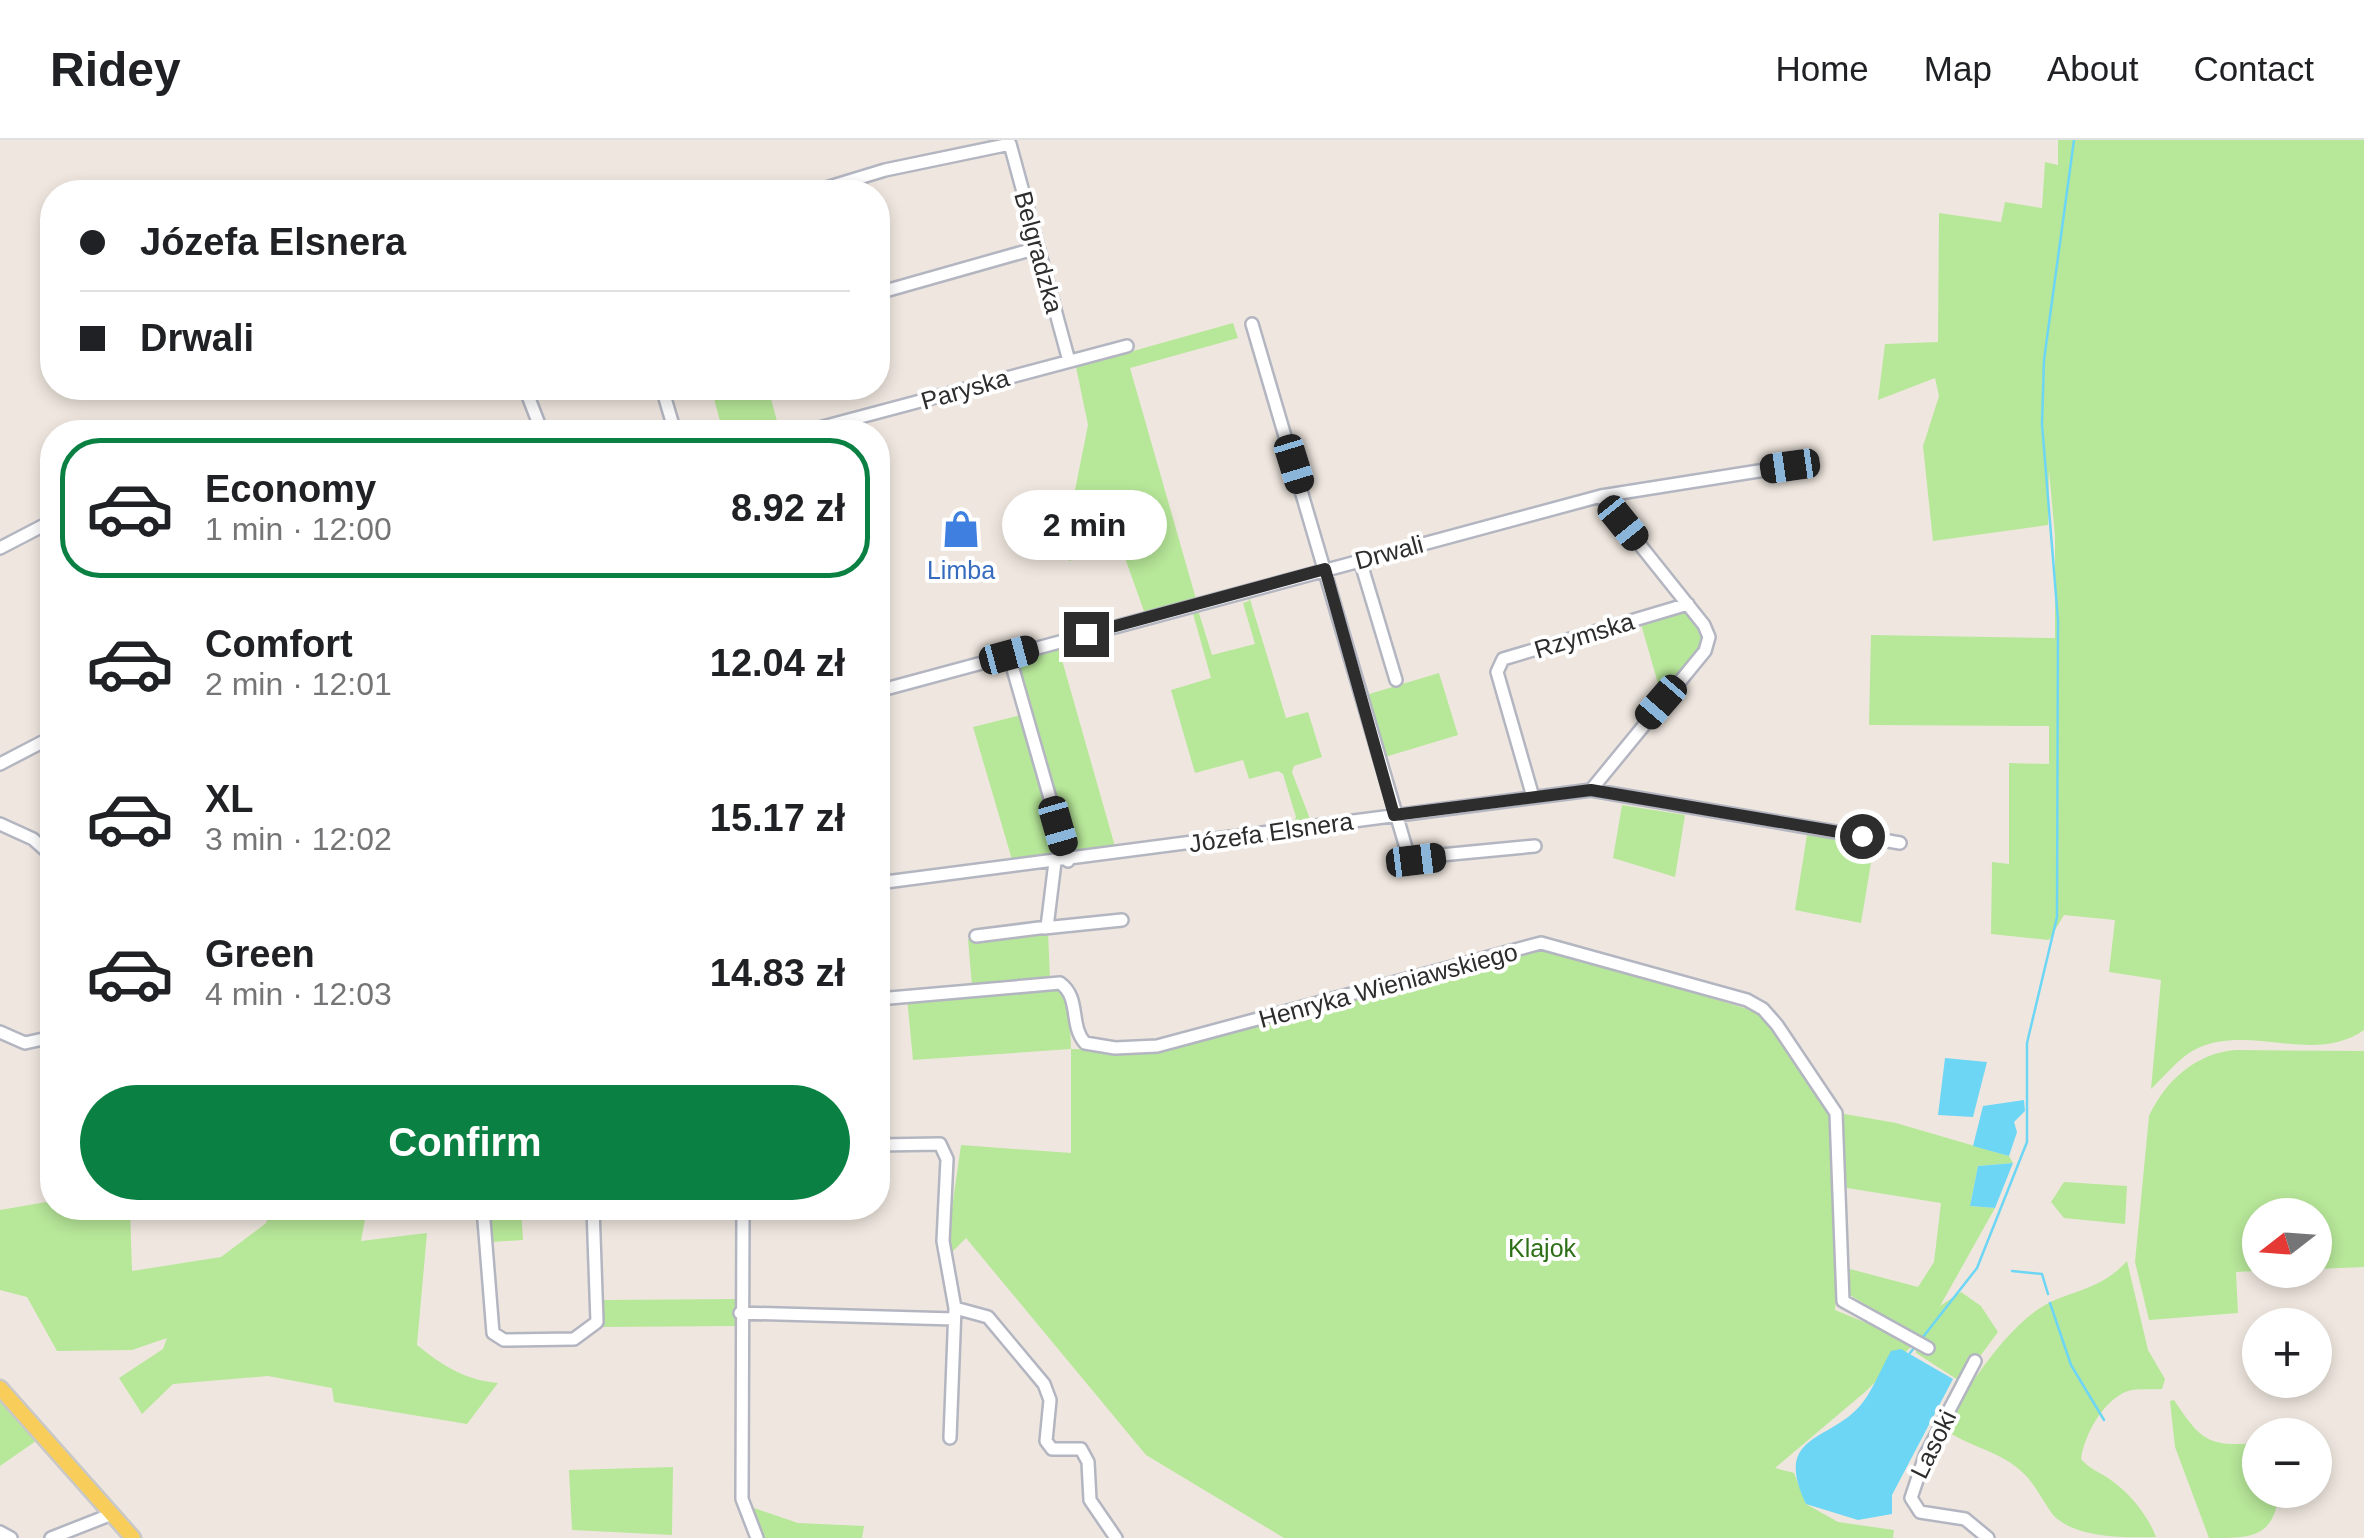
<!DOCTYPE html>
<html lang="en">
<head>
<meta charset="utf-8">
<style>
  :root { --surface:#fff; --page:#f6f6f6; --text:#202124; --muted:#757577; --line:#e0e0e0; --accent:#0b8043 }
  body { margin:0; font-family:Arial,sans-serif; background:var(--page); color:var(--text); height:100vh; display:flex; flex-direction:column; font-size:38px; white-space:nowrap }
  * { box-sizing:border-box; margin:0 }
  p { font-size:32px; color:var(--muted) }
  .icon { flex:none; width:55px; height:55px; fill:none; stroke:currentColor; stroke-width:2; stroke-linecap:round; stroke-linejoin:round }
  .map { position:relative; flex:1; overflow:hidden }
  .side { position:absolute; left:40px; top:280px; width:850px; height:800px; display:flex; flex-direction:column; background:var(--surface); border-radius:40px; box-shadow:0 5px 15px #0003 }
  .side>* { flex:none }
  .top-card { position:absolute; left:40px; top:40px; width:850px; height:220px; border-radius:40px; box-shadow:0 5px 15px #0003; display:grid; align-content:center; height:220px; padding:0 40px; background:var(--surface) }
  .needle { width:65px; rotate:253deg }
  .fabs { position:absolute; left:2242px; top:1058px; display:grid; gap:20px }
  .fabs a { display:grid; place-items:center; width:90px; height:90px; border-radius:50%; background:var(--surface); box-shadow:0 5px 15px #0003; font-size:50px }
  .end { position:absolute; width:45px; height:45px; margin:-22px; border:12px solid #2d2d2d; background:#fff; box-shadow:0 0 0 5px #fff }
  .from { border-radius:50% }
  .bubble { position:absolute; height:70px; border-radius:35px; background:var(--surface); box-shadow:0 5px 15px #0003; font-size:32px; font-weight:800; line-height:70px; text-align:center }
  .car { position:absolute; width:30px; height:60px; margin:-30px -15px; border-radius:12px; box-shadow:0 0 8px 2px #0007; background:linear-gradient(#222 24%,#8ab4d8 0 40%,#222 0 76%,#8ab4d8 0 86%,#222 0) }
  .top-card b { display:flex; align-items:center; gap:35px; height:95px; font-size:38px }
  .top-card b+b { border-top:2px solid var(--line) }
  .top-card i { width:25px; height:25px; background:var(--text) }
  ul { padding:18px 0 0; list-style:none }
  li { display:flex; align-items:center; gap:30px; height:140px; margin:0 20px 15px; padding:0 20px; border:5px solid transparent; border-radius:40px }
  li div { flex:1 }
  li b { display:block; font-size:38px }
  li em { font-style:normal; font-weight:800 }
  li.active { border-color:var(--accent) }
  li>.icon { width:90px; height:90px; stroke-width:1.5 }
  .primary-button { display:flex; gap:20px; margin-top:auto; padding:20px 40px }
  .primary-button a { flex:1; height:115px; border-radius:60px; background:var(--accent); color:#fff; font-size:40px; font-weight:800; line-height:115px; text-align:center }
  header { display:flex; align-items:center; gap:60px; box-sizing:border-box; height:140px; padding:0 50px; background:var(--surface); border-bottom:2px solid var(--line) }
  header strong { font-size:48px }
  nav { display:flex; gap:55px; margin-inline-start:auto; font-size:35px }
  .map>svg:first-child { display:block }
  .green { fill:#b7e799 }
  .water { fill:#6dd6f5 }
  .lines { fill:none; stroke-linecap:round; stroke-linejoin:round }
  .stream { stroke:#6dd6f5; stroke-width:2.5 }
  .minor-casing { stroke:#b3b6c1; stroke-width:16 }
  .major-casing { stroke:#c8c8c8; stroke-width:19 }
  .minor { stroke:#fff; stroke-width:11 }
  .major { stroke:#f8cd5a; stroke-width:14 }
  .route { stroke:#2d2d2d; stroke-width:12 }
  .labels { text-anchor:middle; stroke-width:8; stroke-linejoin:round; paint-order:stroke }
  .street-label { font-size:25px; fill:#2d2d2d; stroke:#fff }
  .shop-label { font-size:25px; fill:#366cbe; stroke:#fff }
  .park-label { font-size:25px; fill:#2d6f17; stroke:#fff }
</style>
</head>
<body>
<header>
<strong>Ridey</strong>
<nav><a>Home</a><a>Map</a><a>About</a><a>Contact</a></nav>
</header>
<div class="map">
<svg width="2364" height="1398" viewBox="0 0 2364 1398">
  <rect width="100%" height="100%" fill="#efe7df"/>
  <!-- green -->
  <path class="green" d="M2058,0H2364V890C2315,925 2250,884 2198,908C2180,916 2165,936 2151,949L2161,840L2109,832L2115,780L2064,775L2049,800L1991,794L1992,722L2009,724V623L2049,624V586L1869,585L1871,495L2055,498V396L2049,330L2048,385L1933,401L1923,306L1939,256L1935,238L1878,260L1885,204L1938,202L1939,73L2001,82L2005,62L2042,68L2045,22L2058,25Z
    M1233,183L1238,198L1130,228L1196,459L1145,474L1120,404L1069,421L1063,410L1088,285L1076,227Z
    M742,248H768L780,292H723L713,255Z
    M1248,453L1286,578L1308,572L1322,617L1294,626L1292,632L1310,679L1294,681L1296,677L1283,634L1278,631L1249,639L1243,620L1195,633L1171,550L1211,538L1192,470H1198L1212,515L1255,504L1243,463L1249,461Z
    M1688,470L1705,496L1702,508L1659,556L1655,552L1659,547L1641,484Z
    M1058,506L1116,710L1071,714L1014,518Z
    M1439,533L1458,595L1385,617L1366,555Z
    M1021,575L1062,717L1013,723L973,587Z
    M1622,665L1685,675L1675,737L1613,718Z
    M1807,695L1874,705L1861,783L1795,770Z
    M1048,791L1050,838L972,846L968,799Z
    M1545,808L1764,874L1833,976L1839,1125L1835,1170L1915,1203L1865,1252L1775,1328L1794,1333L1806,1364L1838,1382L1894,1390L1893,1398H1284L1146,1315L966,1098L952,1112L948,1096L961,1005L1071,1013V909L913,920L907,858L1052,847L1069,854L1071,909L1158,911Z
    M2236,910L2364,911V1127L2315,1129V1075H2260V1130H2276L2236,1132L2238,1173L2149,1180L2135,1122L2149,976C2166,940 2196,913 2236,910Z
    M1839,973L1896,983L2009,1016L2013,1023L1978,1026L1970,1066L1995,1068L1940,1166L1961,1152L1981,1166L1998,1192L1963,1239L1958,1240L1916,1213L1915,1195L1850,1155L1846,1128L1918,1147L1934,1122L1941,1063L1847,1048Z
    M2064,1042L2127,1046L2125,1084L2064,1078L2051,1062Z
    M52,1061V1068H130L132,1131L221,1117L265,1084L275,1068H367L361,1101L427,1093L417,1205C443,1226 465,1240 498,1243L467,1284L334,1262L332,1248L268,1236L173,1244L142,1274L119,1238L163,1209L167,1198L132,1210L57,1211L27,1157L0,1150V1070Z
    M489,1068H521L523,1100L492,1102Z
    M2127,1121L2148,1210L2165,1239L2162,1249C2152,1250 2138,1248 2128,1251C2104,1259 2084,1295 2081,1319C2090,1329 2097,1331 2108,1338C2128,1351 2148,1375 2156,1397C2123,1398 2075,1398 2053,1375C2040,1357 2034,1340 2015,1326C1994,1310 1966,1305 1946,1290L1949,1275C1974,1241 1999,1199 2033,1173C2064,1149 2096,1155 2127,1121Z
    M736,1159L737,1186L601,1187L604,1160Z
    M0,1260L36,1301L0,1326Z
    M2174,1260C2202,1302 2208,1307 2260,1303V1350H2280C2273,1398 2255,1398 2209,1398L2175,1307L2170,1261Z
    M673,1327L672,1395L572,1390L569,1330Z
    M754,1368L798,1383L864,1386L862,1398H761Z"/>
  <!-- water -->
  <path class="water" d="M1945,918L1987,922L1973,977L1938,975Z
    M2024,960L2025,971L2014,982L2017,992L2009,1016L1973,1006L1983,966Z
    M2013,1023L1995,1068L1970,1066L1978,1026Z
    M1901,1209L1953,1239L1892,1355V1374L1858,1380L1806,1364C1773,1295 1827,1302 1859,1267C1872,1253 1881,1228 1891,1211Z"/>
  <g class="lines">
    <!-- stream -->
    <path class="stream" d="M2012,1131L2042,1134L2048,1154
      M2050,1163L2071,1225L2104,1280
      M1923,1197L1977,1128L2027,1002V903L2057,777L2058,480L2042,284L2044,220L2074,0
      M1910,1213L1914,1208"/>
    <!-- minor casing -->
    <g class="minor-casing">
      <path id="minor" d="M813,52L885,30L1010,4L1069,221
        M878,153L1037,108
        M1252,184L1409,718L1535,706
        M525,248L542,292
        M662,248L675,292
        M804,292L1127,206
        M0,408L52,381
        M1360,420L1396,540
        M1009,515L1068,721
        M878,551L1601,356L1790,326
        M0,624L52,597
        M1591,650L1705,511L1709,497L1704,485L1601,356
        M1533,657L1497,532L1503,519L1688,464
        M0,684L33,699L52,716
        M878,743L1591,650L1900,703
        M1044,788L1122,780
        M976,796L1047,787L1055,722
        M878,859L1060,843C1081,858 1069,885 1085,903L1115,908L1157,906L1541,803L1747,860L1763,869L1777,885L1836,973L1843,1161L1928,1208
        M0,892L25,903L52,897
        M878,1005L940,1004L947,1019L943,1101L955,1168L950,1298
        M207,1068V1072
        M483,1068L493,1193L504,1200L574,1199L597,1182L593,1068
        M743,1068L742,1359L757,1398
        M955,1168L988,1177L1044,1244L1050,1260L1046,1301L1052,1309H1081L1088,1322L1090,1360L1116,1398
        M740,1173L954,1179
        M1975,1221L1925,1316L1911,1358L1920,1372L1965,1379L1988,1398
        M0,1392L11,1398
        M51,1398L112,1374"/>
    </g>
    <!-- major casing -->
    <g class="major-casing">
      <path id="major" d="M0,1248L133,1398"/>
    </g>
    <!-- minor -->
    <use href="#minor" class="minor"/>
    <!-- major -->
    <use href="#major" class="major"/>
  </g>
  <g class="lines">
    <!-- route -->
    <path class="route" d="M1086,494L1325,429L1394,675L1591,650L1862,696"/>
  </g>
  <!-- icons -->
  <defs>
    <g id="shop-bare" transform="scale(3)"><path d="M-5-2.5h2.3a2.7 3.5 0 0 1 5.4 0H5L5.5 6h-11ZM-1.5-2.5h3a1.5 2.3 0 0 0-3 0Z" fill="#3f7fe0" stroke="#fff" stroke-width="2.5" paint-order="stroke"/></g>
  </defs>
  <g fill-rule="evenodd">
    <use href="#shop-bare" x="961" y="389"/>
  </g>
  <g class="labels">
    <!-- street labels -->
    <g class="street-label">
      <text transform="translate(1039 112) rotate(75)" y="9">Belgradzka</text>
      <text transform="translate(965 249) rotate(-16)" y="9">Paryska</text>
      <text transform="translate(1389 412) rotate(-15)" y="9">Drwali</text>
      <text transform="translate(1584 495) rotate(-17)" y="9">Rzymska</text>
      <text transform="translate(1271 692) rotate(-8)" y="9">Józefa Elsnera</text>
      <text transform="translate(1388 845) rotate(-15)" y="9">Henryka Wieniawskiego</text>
      <text transform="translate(1933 1304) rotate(-64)" y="9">Lasoki</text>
    </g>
    <!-- shop labels -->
    <g class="shop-label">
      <text x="961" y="439">Limba</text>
    </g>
    <!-- park labels -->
    <g class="park-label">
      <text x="1542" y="1117">Klajok</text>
    </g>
  </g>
</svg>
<div class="fabs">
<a><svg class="needle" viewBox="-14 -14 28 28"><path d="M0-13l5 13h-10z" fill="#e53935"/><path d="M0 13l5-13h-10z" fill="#757577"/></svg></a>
<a>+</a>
<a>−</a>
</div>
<i class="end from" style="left:1862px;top:696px"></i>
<i class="end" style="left:1086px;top:494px"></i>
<div class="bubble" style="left:1002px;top:350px;width:165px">2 min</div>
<i class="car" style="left:1294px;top:324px;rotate:163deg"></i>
<i class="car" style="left:1790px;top:326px;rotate:262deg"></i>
<i class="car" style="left:1623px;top:383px;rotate:141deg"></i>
<i class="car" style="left:1009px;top:515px;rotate:75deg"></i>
<i class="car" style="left:1661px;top:562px;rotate:221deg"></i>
<i class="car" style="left:1058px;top:686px;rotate:164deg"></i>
<i class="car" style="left:1416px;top:720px;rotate:83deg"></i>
<div class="top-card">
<b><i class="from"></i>Józefa Elsnera</b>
<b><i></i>Drwali</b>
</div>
<section class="side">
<ul>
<li class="active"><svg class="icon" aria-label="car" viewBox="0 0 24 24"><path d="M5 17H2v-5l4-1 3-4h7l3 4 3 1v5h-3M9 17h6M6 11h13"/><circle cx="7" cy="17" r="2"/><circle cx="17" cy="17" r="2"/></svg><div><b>Economy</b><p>1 min · 12:00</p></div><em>8.92 zł</em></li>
<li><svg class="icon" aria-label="car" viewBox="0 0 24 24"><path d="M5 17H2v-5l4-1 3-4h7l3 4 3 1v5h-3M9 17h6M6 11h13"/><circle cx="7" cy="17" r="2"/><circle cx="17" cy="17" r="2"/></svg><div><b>Comfort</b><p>2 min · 12:01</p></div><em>12.04 zł</em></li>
<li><svg class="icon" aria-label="car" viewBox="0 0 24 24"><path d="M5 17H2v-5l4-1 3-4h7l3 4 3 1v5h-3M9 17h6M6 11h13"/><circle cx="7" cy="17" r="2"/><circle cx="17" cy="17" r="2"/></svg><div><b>XL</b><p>3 min · 12:02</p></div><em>15.17 zł</em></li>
<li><svg class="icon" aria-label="car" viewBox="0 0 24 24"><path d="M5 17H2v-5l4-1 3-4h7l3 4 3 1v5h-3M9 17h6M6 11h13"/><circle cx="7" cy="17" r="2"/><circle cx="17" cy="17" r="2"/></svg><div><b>Green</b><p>4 min · 12:03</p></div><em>14.83 zł</em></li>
</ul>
<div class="primary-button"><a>Confirm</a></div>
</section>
</div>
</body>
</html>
